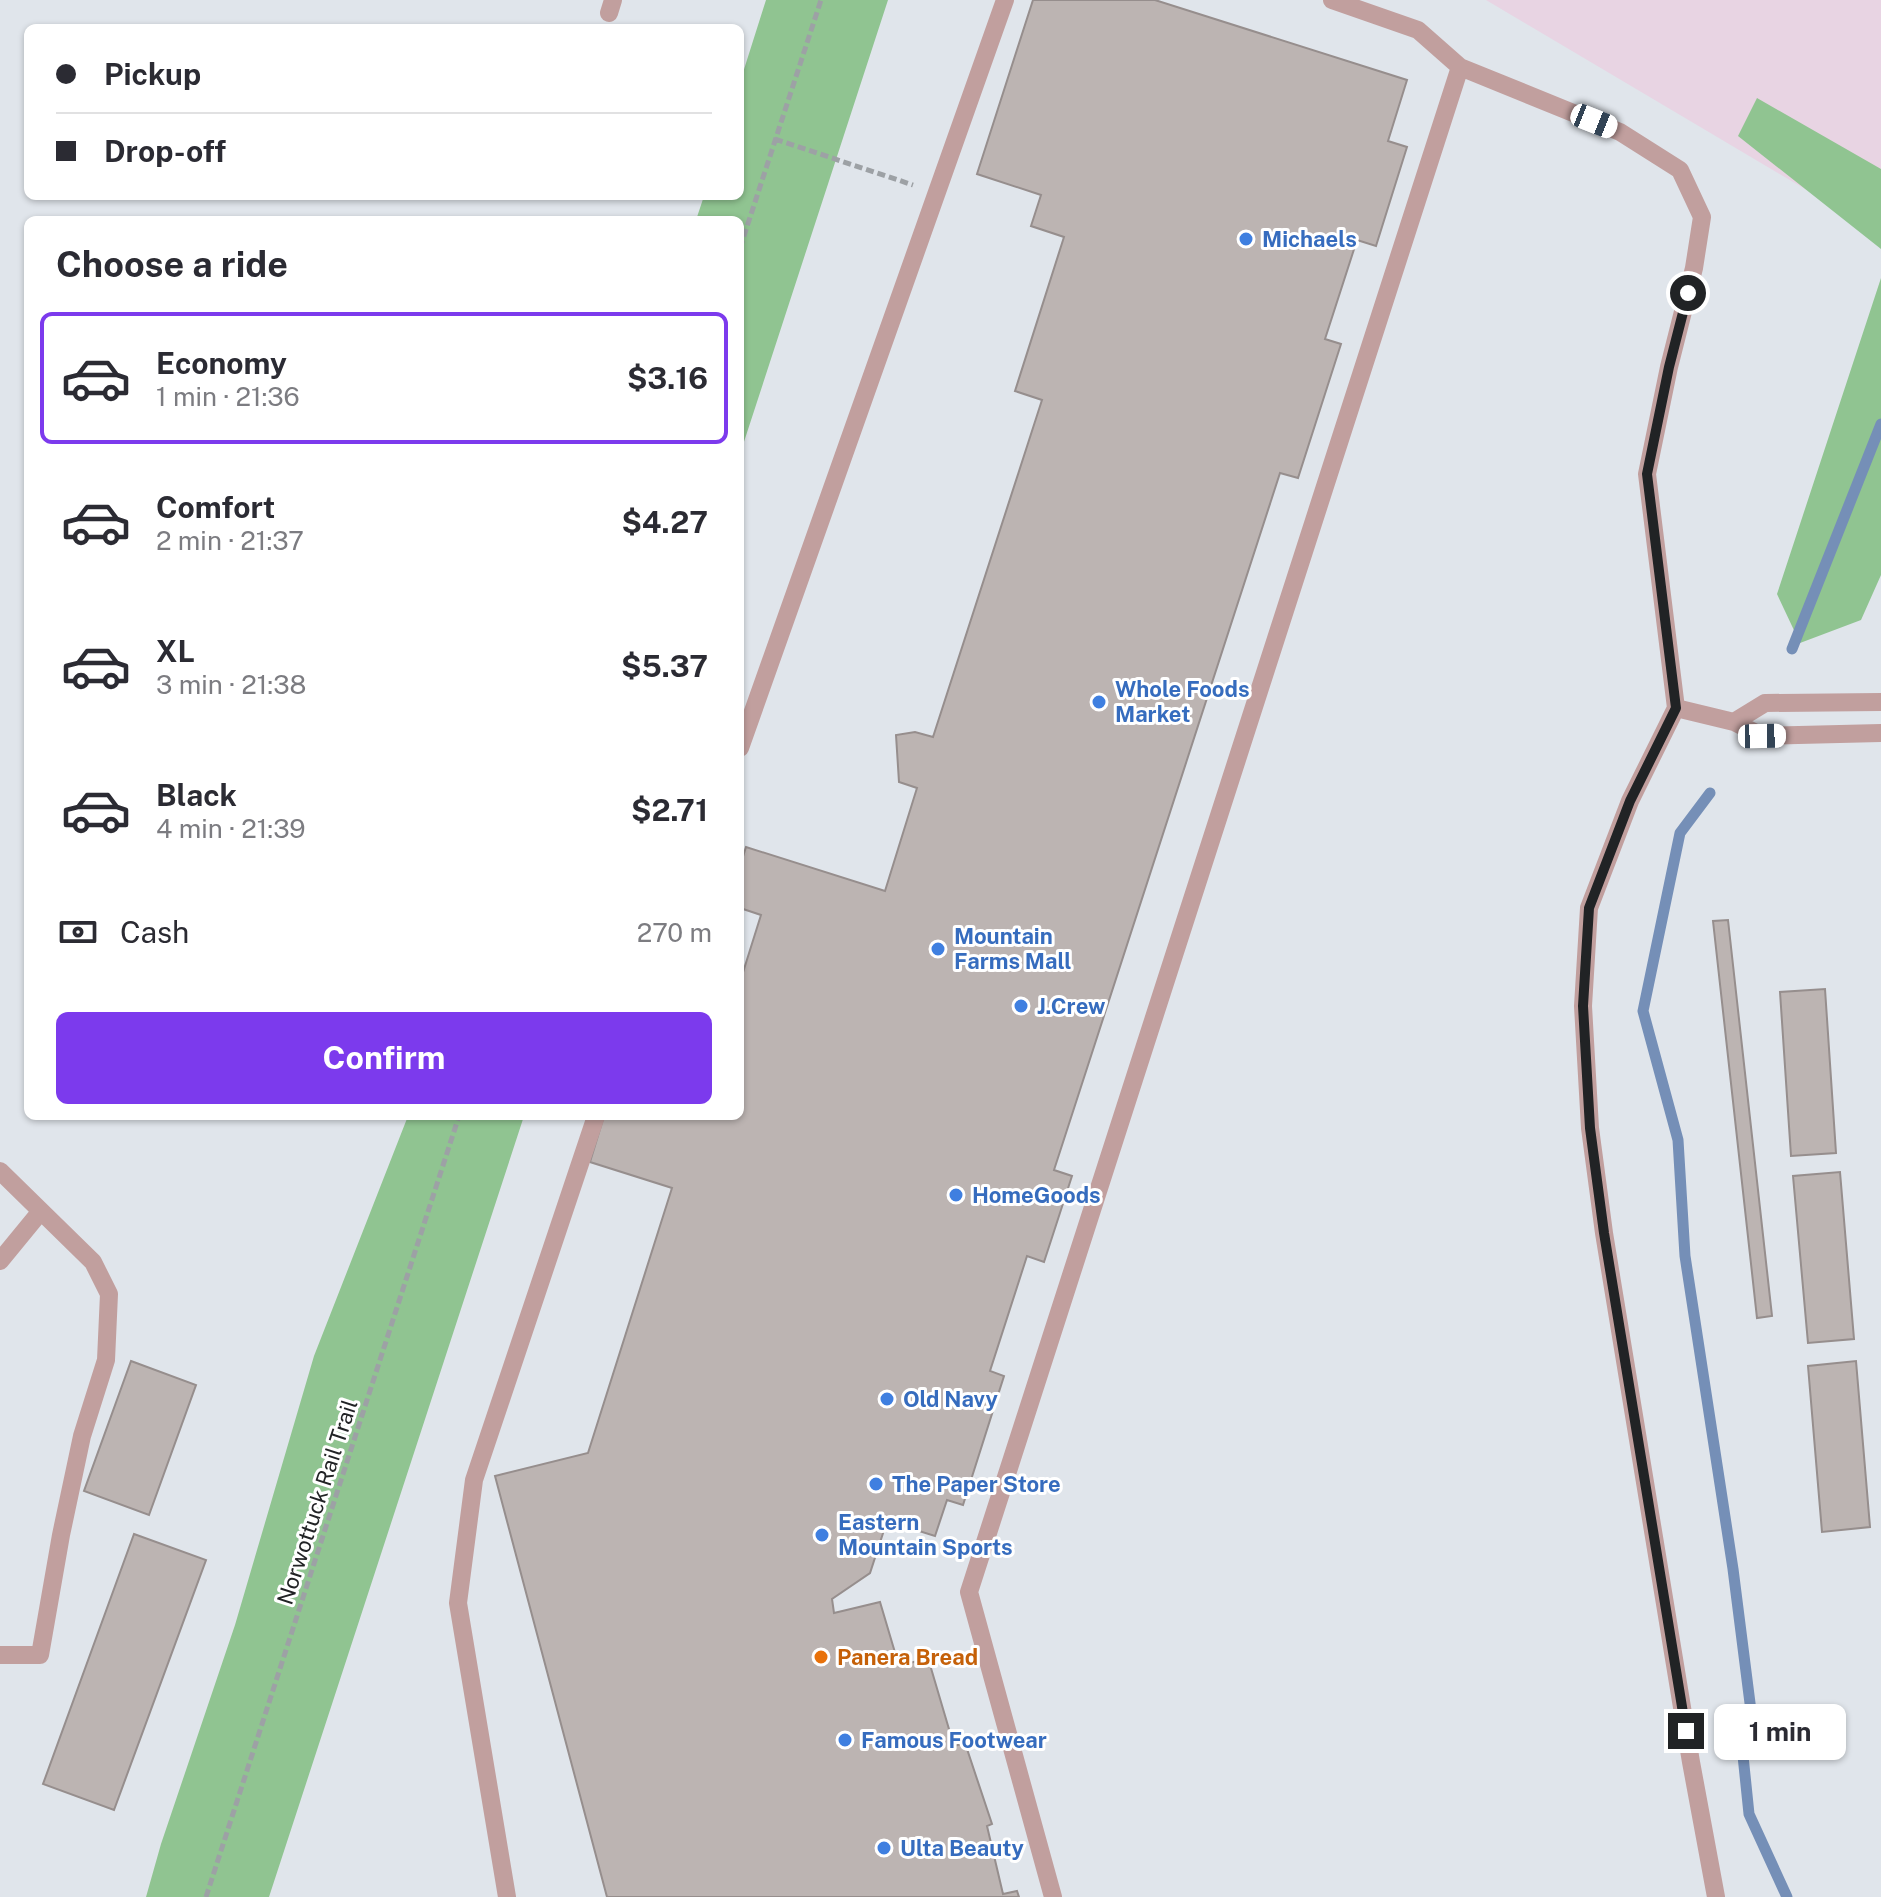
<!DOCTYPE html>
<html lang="en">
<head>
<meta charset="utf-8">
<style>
  :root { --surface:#fff; --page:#f2f2f3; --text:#2b2b33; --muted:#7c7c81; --line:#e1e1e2; --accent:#7c3aed }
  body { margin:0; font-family:"Public Sans",sans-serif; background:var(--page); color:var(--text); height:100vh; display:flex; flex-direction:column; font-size:30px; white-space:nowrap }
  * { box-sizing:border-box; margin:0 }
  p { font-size:26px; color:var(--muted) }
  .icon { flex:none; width:44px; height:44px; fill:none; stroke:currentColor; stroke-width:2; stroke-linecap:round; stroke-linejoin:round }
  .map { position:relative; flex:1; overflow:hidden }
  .sheet { position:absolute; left:24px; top:216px; width:720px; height:904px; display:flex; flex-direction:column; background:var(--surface); border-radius:12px; box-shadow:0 2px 6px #0004 }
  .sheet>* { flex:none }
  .banner { position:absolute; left:24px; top:24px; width:720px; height:176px; border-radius:12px; box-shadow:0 2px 6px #0004; display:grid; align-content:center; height:176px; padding:0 32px; background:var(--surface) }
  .end { position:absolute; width:36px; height:36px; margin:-18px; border:10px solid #212325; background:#fff; box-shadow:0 0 0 4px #fff }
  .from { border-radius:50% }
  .bubble { position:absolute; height:56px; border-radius:12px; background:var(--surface); box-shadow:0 2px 6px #0004; font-size:26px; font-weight:700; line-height:56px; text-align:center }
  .car { position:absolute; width:24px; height:48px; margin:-24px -12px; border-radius:10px; box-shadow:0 0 6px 2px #0007; background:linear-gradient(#fff 24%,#345 0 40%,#fff 0 76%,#345 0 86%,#fff 0) }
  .banner b { display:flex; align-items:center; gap:28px; height:76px; font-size:30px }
  .banner b+b { border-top:2px solid var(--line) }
  .banner i { width:20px; height:20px; background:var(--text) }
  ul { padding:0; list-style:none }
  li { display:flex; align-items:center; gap:24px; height:132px; margin:0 16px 12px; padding:0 16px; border:4px solid transparent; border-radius:12px }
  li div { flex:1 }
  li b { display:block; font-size:30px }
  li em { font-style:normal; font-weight:700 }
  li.on { border-color:var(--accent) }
  li>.icon { width:72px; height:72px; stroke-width:1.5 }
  h2 { padding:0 32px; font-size:36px; line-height:96px }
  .pay { display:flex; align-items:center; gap:20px; height:88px; padding:0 32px; font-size:30px }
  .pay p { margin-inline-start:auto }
  .action { display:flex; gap:16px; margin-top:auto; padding:16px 32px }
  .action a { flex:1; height:92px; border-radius:12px; background:var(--accent); color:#fff; font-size:32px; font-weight:700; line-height:92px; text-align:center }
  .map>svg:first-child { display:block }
  .education { fill:#e8d4e3 }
  .forest { fill:#90c491 }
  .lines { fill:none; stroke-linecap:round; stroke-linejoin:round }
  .stream { stroke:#758fb7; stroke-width:11 }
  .building { fill:#bcb4b2; stroke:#968e8d; stroke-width:2 }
  .path { stroke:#9da1a5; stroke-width:5; stroke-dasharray:8 4; stroke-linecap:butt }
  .lane { stroke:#c19f9e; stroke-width:18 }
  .route { stroke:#212325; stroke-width:10 }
  .shop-dot { fill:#3f7fe0; stroke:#fff; stroke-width:3 }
  .food-dot { fill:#e8710a; stroke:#fff; stroke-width:3 }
  .labels { text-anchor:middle; stroke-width:6; stroke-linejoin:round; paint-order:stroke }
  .shop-label { font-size:22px; font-weight:bold; fill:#366cbe; stroke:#fff; text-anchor:start }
  .street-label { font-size:22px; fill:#212325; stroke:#fff }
  .food-label { font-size:22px; font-weight:bold; fill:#c56008; stroke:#fff; text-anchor:start }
</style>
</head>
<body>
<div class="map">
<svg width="1881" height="1897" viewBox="0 0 1881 1897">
  <rect width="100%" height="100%" fill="#e0e5eb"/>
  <!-- education -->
  <path class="education" d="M1486,0H1881V234Z"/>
  <!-- forest -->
  <path class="forest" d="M766,0H888L740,454V220H696L704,196H740V82Z
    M1757,98L1881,169V249L1738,136Z
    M1881,278V575L1861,620L1800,643L1777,594Z
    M408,1116H524L269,1897H146L161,1844L235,1625L314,1356Z"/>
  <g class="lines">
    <!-- stream -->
    <path class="stream" d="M1792,649L1881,424
      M1710,793L1680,833L1643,1011L1678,1140L1685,1256L1733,1569L1751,1711L1742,1746L1749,1814L1787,1897"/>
  </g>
  <!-- building -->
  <path class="building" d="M1033,0H1155L1407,80L1388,141L1407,147L1376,246L1357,240L1325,339L1341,344L1298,478L1280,473L1054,1170L1072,1176L1044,1262L1027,1256L990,1371L1004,1376L963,1505L947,1500L935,1536L887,1521L870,1573L832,1599L834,1613L880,1602L899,1666L928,1658L954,1746L965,1743L992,1824L987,1826L1003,1894L1017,1891L1019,1897H607L495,1476L588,1453L672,1188L590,1162L604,1116H740V982L761,915L740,908V866L746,847L885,891L917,788L899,782L896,735L915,732L933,737L1042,400L1015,391L1064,237L1031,226L1041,195L977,174Z
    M1728,920L1772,1316L1757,1318L1713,921Z
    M1825,989L1836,1153L1791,1156L1780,992Z
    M1840,1172L1854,1339L1808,1343L1793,1176Z
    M131,1361L196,1385L149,1515L84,1491Z
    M1856,1361L1870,1527L1822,1532L1808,1366Z
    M134,1534L206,1560L114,1810L43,1784Z"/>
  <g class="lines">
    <!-- path -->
    <path class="path" d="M775,139L913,185
      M740,248L821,0
      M206,1897L459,1116"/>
    <!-- lane -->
    <path class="lane" d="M1332,0L1418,30L1460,67L1620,132L1680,170L1702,217L1694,268L1669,367L1647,474L1676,708L1630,801L1589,908L1583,1006L1590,1128L1604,1233L1691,1762L1716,1897
      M609,13L613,0
      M1676,708L1734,722L1762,736L1881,733
      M1734,722L1765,703L1881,702
      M740,748L1005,0
      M0,1171L93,1262L109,1294L106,1360L82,1436L61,1535L40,1655H0
      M0,1261L41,1211
      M507,1897L458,1603L474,1480L596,1116
      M1053,1897L969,1592L1460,67"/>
  </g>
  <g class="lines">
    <!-- route -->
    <path class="route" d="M1686,1731L1604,1233L1590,1128L1583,1006L1589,908L1630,801L1676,708L1647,474L1669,367L1688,293"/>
  </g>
  <!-- markers -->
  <g class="shop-dot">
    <circle cx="1246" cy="239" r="8"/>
    <circle cx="1099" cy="702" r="8"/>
    <circle cx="938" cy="949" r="8"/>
    <circle cx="1021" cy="1006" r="8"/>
    <circle cx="956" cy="1195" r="8"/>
    <circle cx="887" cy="1399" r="8"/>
    <circle cx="876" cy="1484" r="8"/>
    <circle cx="822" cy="1535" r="8"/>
    <circle cx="845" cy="1740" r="8"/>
    <circle cx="884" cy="1848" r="8"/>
  </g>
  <circle class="food-dot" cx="821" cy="1657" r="8"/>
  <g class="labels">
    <!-- shop labels -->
    <g class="shop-label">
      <text x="1262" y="247">Michaels</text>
      <text x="1115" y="697">Whole Foods<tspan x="1115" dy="25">Market</tspan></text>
      <text x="954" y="944">Mountain<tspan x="954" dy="25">Farms Mall</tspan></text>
      <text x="1037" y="1014">J.Crew</text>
      <text x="972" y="1203">HomeGoods</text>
      <text x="903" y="1407">Old Navy</text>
      <text x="892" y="1492">The Paper Store</text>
      <text x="838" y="1530">Eastern<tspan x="838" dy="25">Mountain Sports</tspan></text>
      <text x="861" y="1748">Famous Footwear</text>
      <text x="900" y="1856">Ulta Beauty</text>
    </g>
    <!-- street labels -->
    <g class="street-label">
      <text transform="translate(317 1502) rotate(-72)" y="8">Norwottuck Rail Trail</text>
    </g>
    <!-- food labels -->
    <g class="food-label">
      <text x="837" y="1665">Panera Bread</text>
    </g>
  </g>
</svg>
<i class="end from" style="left:1688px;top:293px"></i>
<i class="end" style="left:1686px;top:1731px"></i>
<div class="bubble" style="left:1714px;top:1704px;width:132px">1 min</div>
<i class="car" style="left:1594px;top:121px;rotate:112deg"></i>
<i class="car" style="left:1762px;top:736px;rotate:89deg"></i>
<div class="banner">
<b><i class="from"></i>Pickup</b>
<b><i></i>Drop-off</b>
</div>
<section class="sheet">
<h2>Choose a ride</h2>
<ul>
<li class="on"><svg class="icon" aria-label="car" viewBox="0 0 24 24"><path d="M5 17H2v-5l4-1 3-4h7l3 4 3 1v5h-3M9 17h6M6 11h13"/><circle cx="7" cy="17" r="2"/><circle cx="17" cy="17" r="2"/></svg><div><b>Economy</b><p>1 min · 21:36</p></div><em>$3.16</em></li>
<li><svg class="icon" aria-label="car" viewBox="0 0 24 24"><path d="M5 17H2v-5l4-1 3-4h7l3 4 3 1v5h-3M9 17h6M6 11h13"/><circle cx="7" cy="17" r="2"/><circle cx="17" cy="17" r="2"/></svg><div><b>Comfort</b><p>2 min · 21:37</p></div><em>$4.27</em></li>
<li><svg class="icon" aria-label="car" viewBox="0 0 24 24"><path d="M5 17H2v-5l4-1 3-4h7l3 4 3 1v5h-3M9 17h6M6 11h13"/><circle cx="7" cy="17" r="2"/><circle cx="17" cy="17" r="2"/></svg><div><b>XL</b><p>3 min · 21:38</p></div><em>$5.37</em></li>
<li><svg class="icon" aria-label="car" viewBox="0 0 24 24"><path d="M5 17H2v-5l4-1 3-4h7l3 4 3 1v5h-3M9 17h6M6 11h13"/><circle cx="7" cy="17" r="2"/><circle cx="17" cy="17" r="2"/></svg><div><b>Black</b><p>4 min · 21:39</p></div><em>$2.71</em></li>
</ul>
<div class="pay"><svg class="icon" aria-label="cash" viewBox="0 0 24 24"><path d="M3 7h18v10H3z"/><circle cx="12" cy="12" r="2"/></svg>Cash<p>270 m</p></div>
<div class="action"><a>Confirm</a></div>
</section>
</div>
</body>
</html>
